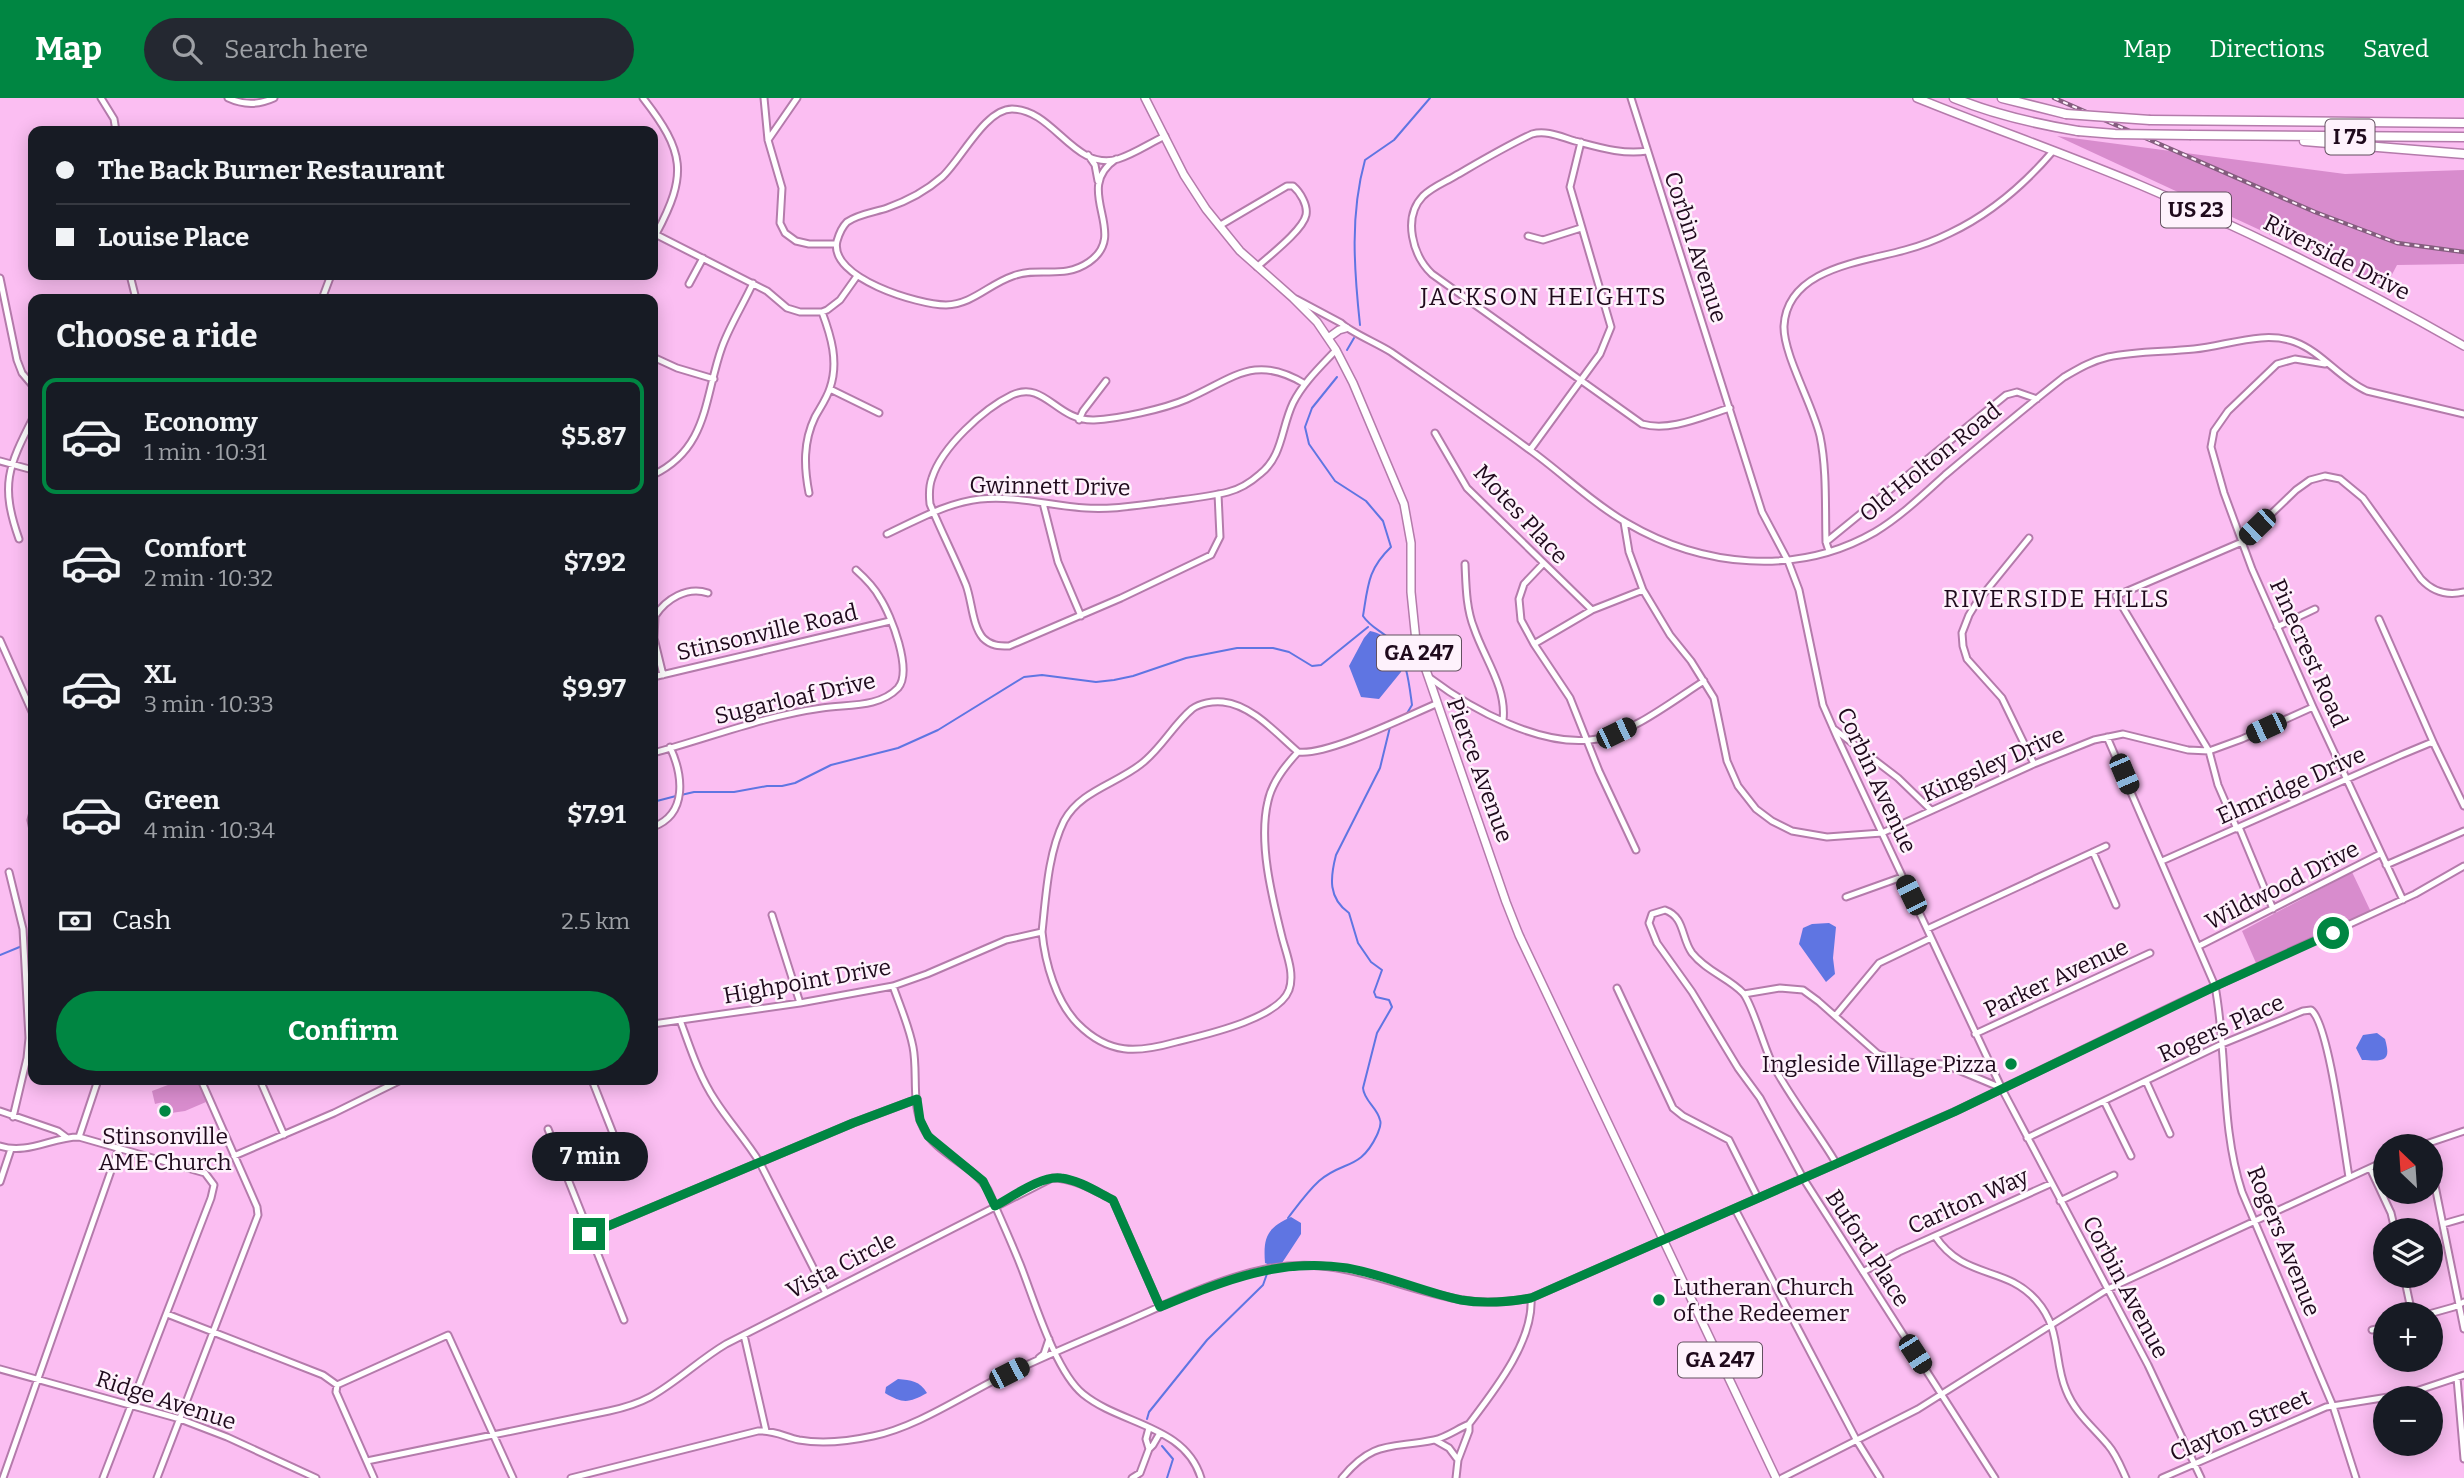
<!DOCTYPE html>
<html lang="en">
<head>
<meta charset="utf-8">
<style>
  :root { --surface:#171b24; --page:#242831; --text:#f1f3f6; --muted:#9ea1a6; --line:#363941; --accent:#008642 }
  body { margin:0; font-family:Bitter,serif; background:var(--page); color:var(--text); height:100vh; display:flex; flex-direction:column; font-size:26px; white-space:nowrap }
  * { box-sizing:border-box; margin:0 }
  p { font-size:23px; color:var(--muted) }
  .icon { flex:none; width:38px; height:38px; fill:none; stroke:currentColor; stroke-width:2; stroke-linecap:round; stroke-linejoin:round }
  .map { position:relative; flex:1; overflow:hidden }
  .panel { position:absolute; left:28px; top:196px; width:630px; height:791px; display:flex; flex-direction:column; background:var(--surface); border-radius:14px; box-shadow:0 4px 18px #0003 }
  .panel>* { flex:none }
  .banner { position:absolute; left:28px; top:28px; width:630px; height:154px; border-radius:14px; box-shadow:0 4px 18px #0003; display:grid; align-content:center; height:154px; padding:0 28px; background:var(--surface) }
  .needle { width:46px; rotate:335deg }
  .fabs { position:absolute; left:2373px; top:1036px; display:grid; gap:14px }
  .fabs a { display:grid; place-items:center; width:70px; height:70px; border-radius:50%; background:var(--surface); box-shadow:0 4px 18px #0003; font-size:35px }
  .end { position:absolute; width:32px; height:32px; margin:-16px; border:9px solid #008642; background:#fff; box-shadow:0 0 0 4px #fff }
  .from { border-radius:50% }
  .bubble { position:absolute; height:49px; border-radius:24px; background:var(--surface); box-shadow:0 4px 18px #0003; font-size:23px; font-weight:700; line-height:49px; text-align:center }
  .car { position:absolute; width:21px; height:42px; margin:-21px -10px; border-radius:9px; box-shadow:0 0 5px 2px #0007; background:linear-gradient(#222 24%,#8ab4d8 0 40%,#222 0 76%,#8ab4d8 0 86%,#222 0) }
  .banner b { display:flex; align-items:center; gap:24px; height:66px; font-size:26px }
  .banner b+b { border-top:2px solid var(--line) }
  .banner i { width:18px; height:18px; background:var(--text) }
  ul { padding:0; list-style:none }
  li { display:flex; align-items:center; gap:21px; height:116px; margin:0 14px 10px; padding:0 14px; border:4px solid transparent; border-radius:14px }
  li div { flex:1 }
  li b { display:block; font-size:26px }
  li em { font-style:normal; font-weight:700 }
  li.on { border-color:var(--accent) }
  li>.icon { width:63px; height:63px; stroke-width:1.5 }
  h2 { padding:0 28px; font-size:32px; line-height:84px }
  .pay { display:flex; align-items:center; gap:18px; height:77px; padding:0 28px; font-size:26px }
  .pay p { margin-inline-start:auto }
  .primary-button { display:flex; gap:14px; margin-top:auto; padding:14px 28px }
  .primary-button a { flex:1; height:80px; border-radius:42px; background:var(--accent); color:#fff; font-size:28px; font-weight:700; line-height:80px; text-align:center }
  header { display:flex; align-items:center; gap:42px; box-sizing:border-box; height:98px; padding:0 35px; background:var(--accent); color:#fff }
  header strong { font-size:33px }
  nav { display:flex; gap:38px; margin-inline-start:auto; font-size:24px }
  .search { width:490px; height:63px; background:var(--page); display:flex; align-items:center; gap:18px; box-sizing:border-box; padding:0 24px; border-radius:38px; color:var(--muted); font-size:26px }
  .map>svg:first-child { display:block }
  .green { fill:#d88ccd }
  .water { fill:#5f75e2 }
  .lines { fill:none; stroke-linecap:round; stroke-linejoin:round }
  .stream { stroke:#5f75e2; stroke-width:2 }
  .minor-casing { stroke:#b47bab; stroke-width:9 }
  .major-casing { stroke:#b47bab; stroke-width:10 }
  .highway-casing { stroke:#b47bab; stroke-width:11 }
  .minor { stroke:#fff; stroke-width:5 }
  .major { stroke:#fff; stroke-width:7 }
  .highway { stroke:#fff; stroke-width:8 }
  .rail-casing { stroke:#845d7e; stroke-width:4.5 }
  .rail { stroke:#fef2fc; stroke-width:2; stroke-dasharray:5; stroke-linecap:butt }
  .highway-bridge-casing { stroke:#b47bab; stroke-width:11; stroke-linecap:butt }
  .highway-bridge { stroke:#fff; stroke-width:8 }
  .route { stroke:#008642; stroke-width:9 }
  .poi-dot { fill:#008642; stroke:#fef2fc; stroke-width:2.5 }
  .labels { text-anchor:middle; stroke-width:5; stroke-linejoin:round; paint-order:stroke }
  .shield { fill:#fef2fc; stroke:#62505f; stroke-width:2 }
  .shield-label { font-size:21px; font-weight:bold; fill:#1f0a1c }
  .street-label { font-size:23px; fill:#1f0a1c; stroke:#fef2fc }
  .poi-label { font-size:23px; fill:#1f0a1c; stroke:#fef2fc; text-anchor:end }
  .neighbourhood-label { font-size:24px; letter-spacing:2px; fill:#1f0a1c; stroke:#fef2fc }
</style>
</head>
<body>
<header>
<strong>Map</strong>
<div class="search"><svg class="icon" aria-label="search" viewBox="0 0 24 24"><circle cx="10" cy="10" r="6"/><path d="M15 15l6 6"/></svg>Search here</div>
<nav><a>Map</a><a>Directions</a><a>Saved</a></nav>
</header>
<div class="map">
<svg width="2464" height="1380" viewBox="0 0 2464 1380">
  <rect width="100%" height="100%" fill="#fbbef2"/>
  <!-- green -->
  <path class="green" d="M2057,38L2345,76L2464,72V166L2397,167L2385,190Z
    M2352,774L2371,814L2256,865L2242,833Z
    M181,982H198L206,1004L185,1013L171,1015L168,1006L164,1007L163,1004L155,1006L152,993Z"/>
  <!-- water -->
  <path class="water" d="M1370,533C1388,536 1397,551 1403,568L1401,574L1379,601L1361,599L1349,568L1364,540Z
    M1829,825L1836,829L1833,860L1835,876L1826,884L1799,846L1803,830L1812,826Z
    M2377,935L2385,941C2392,965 2383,963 2362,962L2356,950L2363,937Z
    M1291,1119L1301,1125V1136L1282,1165L1270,1167L1265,1165C1263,1139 1267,1130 1291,1119Z
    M898,1281C911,1282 920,1283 927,1295C909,1305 903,1306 885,1295L886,1289Z"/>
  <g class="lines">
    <!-- stream -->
    <path class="stream" d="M1360,227C1354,171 1350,116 1365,62L1394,42L1430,0
      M1347,252L1354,240
      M1337,279L1312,310L1305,329L1309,346L1335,383L1366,403L1383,423L1391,449C1368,471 1368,487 1363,518C1371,530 1382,533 1392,543C1407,561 1409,585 1412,607L1406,617
      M681,697L694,694H734L767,688H782L795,685L831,667L898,650L938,632L1024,579L1042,577L1096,584L1114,582L1133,578L1186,560L1237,550H1273L1289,554L1312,568L1321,567L1368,529
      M653,704L676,698
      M27,846L33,844
      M0,857L22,848
      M1288,1120C1298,1107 1307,1094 1319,1083C1343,1062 1360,1073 1377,1037C1379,1032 1382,1027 1380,1022C1377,1009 1364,1003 1363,990L1377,935L1392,909L1389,902L1376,899L1374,894L1382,872L1371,864L1358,845L1349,815C1328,800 1330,780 1336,757L1380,670L1390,629
      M1147,1321L1149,1314L1207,1242L1263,1187L1268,1173
      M1162,1348L1173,1361L1167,1380"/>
    <!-- minor casing -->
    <g class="minor-casing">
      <path id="minor" d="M101,0L114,21L116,33
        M228,0C243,7 259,7 274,0
        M643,0C685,54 688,76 656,136
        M764,0L768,42L782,90L780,125L785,135L796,143L809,146H836
        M1631,0L1762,414L1788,463L1799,492L1823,607L1837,639L2002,991L2148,1267L2201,1380
        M768,42L797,0
        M1647,53C1623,57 1598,49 1575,43C1561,39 1547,32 1532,36C1506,48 1481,63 1455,78C1445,84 1432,89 1423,98C1402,120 1413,158 1432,176L1642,326C1671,334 1703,318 1730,310
        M1088,57L1095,67L1098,83
        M1116,61C1071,92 1131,135 1089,164C1063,182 1040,168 1013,178C989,186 973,206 946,207C919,207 828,180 837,143C839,136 842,129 847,124C858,116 875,114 887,110C907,103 926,93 942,79C961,62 985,11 1012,11C1054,11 1074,74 1118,61C1134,56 1150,45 1165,38
        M1219,128L1287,88H1293C1300,94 1308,107 1306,117C1303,132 1269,158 1257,169
        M653,135L767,193L787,210L800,214H822L827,212L840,202L857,178
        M1528,138L1543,142L1581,130
        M130,177L136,201
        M0,180L17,262L22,275L33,288
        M689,186L703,160
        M322,201L331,177
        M1296,201L1341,225C1350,234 1377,245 1391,254C1437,286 1484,318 1530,352C1562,375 1592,405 1627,425C1702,469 1797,479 1875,434C1900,419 1923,397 1945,377C1984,344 2023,311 2064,279C2078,271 2091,263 2108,259C2135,253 2165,254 2194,251C2226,248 2264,232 2295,244C2322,254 2340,281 2367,293L2464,316
        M653,259L677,270L714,281
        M2325,266L2295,261L2277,266L2228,313L2214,333L2211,349L2224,395L2252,471L2313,609L2403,802
        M830,291L879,315
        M1079,322L1083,313L1106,283
        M1435,335L1467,390L1592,512
        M1530,352L1600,256L1611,229L1570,89L1581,44
        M0,363L33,372
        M653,377C709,350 704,299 722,249C730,227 743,207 753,185
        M809,395C804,369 803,344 815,319C820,310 827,300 830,290C839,264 831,238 822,214
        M1218,396L1220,439L1211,457L1121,500L1009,548C999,548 991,548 983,540C972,527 972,503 966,487C955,460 941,433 930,406C929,397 929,388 932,380C942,349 983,311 1012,297C1045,282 1056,323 1094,322C1118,321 1164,311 1187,301C1233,281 1254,255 1305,286
        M1043,405L1058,464L1081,518
        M1624,424L1629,454L1643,492L1670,537L1691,563L1714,600L1727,663L1738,688L1756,711L1772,723L1792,733L1827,739L1882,735L2034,666L2094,642L2123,636L2188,652L2209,653L2242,641L2313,609
        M887,436C917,422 946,405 980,401C1015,397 1051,408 1086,410C1112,412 1139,407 1165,404C1186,401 1208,399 1228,394C1240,391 1251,384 1260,376C1283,358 1281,330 1293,305C1303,285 1320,269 1336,252
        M2029,440L1977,504L1969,517L1962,535L1963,548L1967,561L2002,600L2034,666
        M19,441C0,387 8,369 33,320
        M1826,444L2006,297L2017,294L2037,301
        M1829,453L1826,444C1825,411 1827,371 1820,338C1813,307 1783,256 1784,228C1787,170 1863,164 1905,152C1920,148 1936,142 1950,135C1990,116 2024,87 2053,53
        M1465,466C1466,487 1466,510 1474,530C1484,560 1507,590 1503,622
        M1543,466L1524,486L1519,501L1521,522L1534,546L1570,600L1599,673L1636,752
        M2379,521L2434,646L2464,708
        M2277,529L2315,511
        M0,542L33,616
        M1534,546L1592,512L1643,492
        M663,577L654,540L655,518C666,501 687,488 708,495
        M653,579L890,523
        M1430,580C1471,611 1543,651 1597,641C1632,635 1674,602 1704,583
        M1834,631L1898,680L1931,712
        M2107,639L2215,888C2228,957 2220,1027 2242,1094L2333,1308L2356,1380
        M1298,654C1277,636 1252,607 1223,604C1213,603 1200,605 1192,611C1173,627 1161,651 1141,666C1116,686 1080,693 1064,723C1048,755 1046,798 1042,834C1045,865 1056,904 1078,926C1109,957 1137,955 1176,944C1204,937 1278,921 1289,892C1295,875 1286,855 1282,839C1272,799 1258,744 1268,703C1272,684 1285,668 1298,654C1327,658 1405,619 1436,606
        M653,655C709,640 764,618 822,610C847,606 879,610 898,590C913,573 891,517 880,500C874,489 865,480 856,472
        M33,714L31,722L33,732
        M653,729C688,716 683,677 670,649
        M2239,729L2273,811
        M2237,731L2218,687L2209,653L2116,498L2242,444L2296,392L2310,382L2325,378L2340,381L2363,400L2421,481C2433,494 2447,498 2464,494
        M2093,754L2116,807
        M2162,763L2401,657L2430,645L2434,646
        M2386,767L2464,733
        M9,774L23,831L29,940L27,960L13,1019
        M1846,799L1902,779
        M772,817L800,905
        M1927,831L2106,748
        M2199,848L2380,756
        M893,888C900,908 909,928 913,949C918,974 911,1006 923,1029C936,1057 973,1066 988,1092C999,1117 1010,1141 1020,1166C1034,1201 1055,1273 1083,1296C1121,1327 1185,1327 1201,1380
        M1617,890L1673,1010L1683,1018L1729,1042L1758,1100
        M1744,896L1780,890L1803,892L1818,903L1878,956L1903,964L1944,966L1999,989
        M1835,918L1879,865L1931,840
        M680,922C690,949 699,978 715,1002C729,1024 746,1042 760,1065L826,1195
        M653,926L800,905L893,888L927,876L1006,842L1042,834
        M1975,936L2150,855
        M260,982L284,1037
        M592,982L618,1048
        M2146,983L2170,1036
        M2104,1003L2131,1058
        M0,1013L58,1033L66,1039
        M548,1031L624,1222
        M79,1039L98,982
        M2027,1040L2222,946L2303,913L2311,912C2329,925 2344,1051 2349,1079
        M0,1048C27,1057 52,1039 79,1039L205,1075L214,1087L211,1100L103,1380
        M2420,1048L2464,1033
        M234,1058L334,1015L401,982
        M1836,1065C1816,1031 1790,1000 1772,965C1764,949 1752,905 1743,895C1729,880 1706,873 1692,855C1681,840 1685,819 1665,812L1652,816L1649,825L1657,845L1692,894L1738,970L1760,1000L1803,1080L1995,1380
        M2431,1068L2464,1231
        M2370,1070L2391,1115L2395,1132
        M0,1084L11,1051
        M2060,1103L2114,1077
        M1735,1111L1857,1343L1880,1380
        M2443,1126L2464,1120
        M589,1136L853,1025L917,1001
        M1935,1138C1964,1182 2005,1167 2036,1202C2062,1231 2053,1261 2066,1292C2075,1315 2093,1329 2108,1347C2116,1356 2121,1369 2126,1380
        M1863,1174L1899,1154L2050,1086
        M2404,1178L2412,1216
        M167,1216L323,1277L337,1287L448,1237L513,1380
        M2429,1216L2454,1209L2464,1204
        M2372,1232L2385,1229
        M744,1237L766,1333
        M1039,1260L1044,1256L1049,1241
        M0,1271L180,1321L227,1339L316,1380
        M2457,1280L2464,1361
        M337,1287L336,1294L374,1380
        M1149,1330L1146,1341L1149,1351
        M1435,1342L1449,1350L1458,1362
        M367,1363L609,1313C623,1310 637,1306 650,1299C677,1284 699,1262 726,1246L1052,1080C1074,1080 1094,1092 1113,1102L1160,1209
        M3,1380L119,1050
        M157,1380L258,1117L257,1109L201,982
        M571,1380L758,1333C774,1332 785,1339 799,1342C822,1346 850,1343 873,1338C913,1330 956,1302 993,1283C1035,1262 1079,1244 1123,1225C1169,1205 1217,1181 1266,1171C1343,1156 1392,1190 1463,1202C1485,1206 1508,1204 1531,1200L1958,1012L2181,904L2415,796L2464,768
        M1132,1380L1140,1375L1149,1351L1153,1347L1160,1335
        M1342,1380C1374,1341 1392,1351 1434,1342C1447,1339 1457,1331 1469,1326
        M1456,1380L1458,1362L1469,1333V1326C1494,1293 1534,1243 1531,1200
        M1782,1380L1918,1311L2108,1191L2385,1063
        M2162,1380L2326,1309L2407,1296L2464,1277"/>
    </g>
    <!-- major casing -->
    <g class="major-casing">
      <path id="major" d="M1145,0L1184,77L1206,111L1240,153L1293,200L1317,224L1336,252L1353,285L1404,406L1411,445V494L1416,543L1506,804L1519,837L1776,1380
        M1917,0C1991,30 2066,56 2140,87C2251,134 2359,188 2464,248
        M1328,240L1339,232L1346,230"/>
    </g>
    <!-- highway casing -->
    <g class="highway-casing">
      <path id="highway" d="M1954,0C1993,16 2036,26 2078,33
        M2002,0L2066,16
        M2150,22L2464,25
        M2191,37L2464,39
        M2304,43L2464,56"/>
    </g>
    <!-- minor -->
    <use href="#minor" class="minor"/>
    <!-- major -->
    <use href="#major" class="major"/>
    <!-- highway -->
    <use href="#highway" class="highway"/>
    <!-- rail casing -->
    <g class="rail-casing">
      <path id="rail" d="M2054,0L2315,114L2397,145L2464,154"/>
    </g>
    <!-- rail -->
    <use href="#rail" class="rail"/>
    <!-- highway-bridge casing -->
    <g class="highway-bridge-casing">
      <path id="highway-bridge" d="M2066,16L2150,22
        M2078,33L2115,36L2191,37"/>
    </g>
    <!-- highway-bridge -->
    <use href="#highway-bridge" class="highway-bridge"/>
  </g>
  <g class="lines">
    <!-- route -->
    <path class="route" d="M589,1136L853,1025L917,1001L920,1022L928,1038L983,1083L995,1108C1012,1099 1042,1077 1061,1080C1079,1082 1097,1094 1113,1102L1160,1209C1221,1184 1279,1159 1347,1170C1386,1177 1423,1194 1461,1202C1484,1206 1508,1204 1531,1200L1954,1014L2216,888L2333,835"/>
  </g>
  <!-- markers -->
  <g class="poi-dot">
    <circle cx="2011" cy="966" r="7"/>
    <circle cx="165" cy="1013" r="7"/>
    <circle cx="1659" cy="1202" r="7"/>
  </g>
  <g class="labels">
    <!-- shield labels -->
    <g class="shield">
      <rect x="2325.5" y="21.5" width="49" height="35" rx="5"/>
      <rect x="2161" y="94.5" width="70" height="35" rx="5"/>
      <rect x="1377" y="537.5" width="84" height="35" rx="5"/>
      <rect x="1678" y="1244.5" width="84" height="35" rx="5"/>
    </g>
    <g class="shield-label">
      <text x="2350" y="46">I 75</text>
      <text x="2196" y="119">US 23</text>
      <text x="1419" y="562">GA 247</text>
      <text x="1720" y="1269">GA 247</text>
    </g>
    <!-- street labels -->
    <g class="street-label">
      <text transform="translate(1696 149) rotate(72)" y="8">Corbin Avenue</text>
      <text transform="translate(2337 159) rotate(27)" y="8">Riverside Drive</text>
      <text transform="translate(1930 364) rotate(-39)" y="8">Old Holton Road</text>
      <text transform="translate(1050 388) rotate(1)" y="8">Gwinnett Drive</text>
      <text transform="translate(1521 416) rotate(47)" y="8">Motes Place</text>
      <text transform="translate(767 534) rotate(-13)" y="8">Stinsonville Road</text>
      <text transform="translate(2309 555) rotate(66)" y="8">Pinecrest Road</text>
      <text transform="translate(795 600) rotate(-13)" y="8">Sugarloaf Drive</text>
      <text transform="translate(1993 666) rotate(-24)" y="8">Kingsley Drive</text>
      <text transform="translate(1480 672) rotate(70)" y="8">Pierce Avenue</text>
      <text transform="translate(1877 682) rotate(65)" y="8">Corbin Avenue</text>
      <text transform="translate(2291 687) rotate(-24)" y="8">Elmridge Drive</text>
      <text transform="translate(2282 787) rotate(-27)" y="8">Wildwood Drive</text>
      <text transform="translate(2056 880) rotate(-25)" y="8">Parker Avenue</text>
      <text transform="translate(807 883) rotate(-10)" y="8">Highpoint Drive</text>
      <text transform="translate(2221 930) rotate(-24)" y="8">Rogers Place</text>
      <text transform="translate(1968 1103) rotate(-24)" y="8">Carlton Way</text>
      <text transform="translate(2284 1143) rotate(68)" y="8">Rogers Avenue</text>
      <text transform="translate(1868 1150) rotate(57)" y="8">Buford Place</text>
      <text transform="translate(841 1167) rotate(-27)" y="8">Vista Circle</text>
      <text transform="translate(2126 1189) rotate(62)" y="8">Corbin Avenue</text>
      <text transform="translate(166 1302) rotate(18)" y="8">Ridge Avenue</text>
      <text transform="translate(2240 1327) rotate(-23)" y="8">Clayton Street</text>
    </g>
    <!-- poi labels -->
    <g class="poi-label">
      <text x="1997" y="974">Ingleside Village Pizza</text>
      <text x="165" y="1046" text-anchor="middle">Stinsonville<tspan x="165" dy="26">AME Church</tspan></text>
      <text x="1673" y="1197" text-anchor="start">Lutheran Church<tspan x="1673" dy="26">of the Redeemer</tspan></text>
    </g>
    <!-- neighbourhood labels -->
    <g class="neighbourhood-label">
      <text x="1544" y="207">JACKSON HEIGHTS</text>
      <text x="2057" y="509">RIVERSIDE HILLS</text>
    </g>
  </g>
</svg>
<div class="fabs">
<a><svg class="needle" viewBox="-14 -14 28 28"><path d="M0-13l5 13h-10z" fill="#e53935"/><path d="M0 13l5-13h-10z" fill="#9ea1a6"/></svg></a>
<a><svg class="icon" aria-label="layers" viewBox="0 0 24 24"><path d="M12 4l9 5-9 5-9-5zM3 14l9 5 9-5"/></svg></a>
<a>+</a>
<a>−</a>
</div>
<i class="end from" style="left:2333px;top:835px"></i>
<i class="end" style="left:589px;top:1136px"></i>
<div class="bubble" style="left:532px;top:1034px;width:116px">7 min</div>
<i class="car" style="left:2257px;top:429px;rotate:226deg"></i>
<i class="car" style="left:2266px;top:630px;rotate:245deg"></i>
<i class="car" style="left:1616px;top:635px;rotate:64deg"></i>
<i class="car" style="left:2124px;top:676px;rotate:157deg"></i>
<i class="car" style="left:1911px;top:797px;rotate:334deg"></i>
<i class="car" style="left:1915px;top:1256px;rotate:147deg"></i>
<i class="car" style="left:1009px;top:1275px;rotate:63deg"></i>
<div class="banner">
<b><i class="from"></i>The Back Burner Restaurant</b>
<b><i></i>Louise Place</b>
</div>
<section class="panel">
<h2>Choose a ride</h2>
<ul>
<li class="on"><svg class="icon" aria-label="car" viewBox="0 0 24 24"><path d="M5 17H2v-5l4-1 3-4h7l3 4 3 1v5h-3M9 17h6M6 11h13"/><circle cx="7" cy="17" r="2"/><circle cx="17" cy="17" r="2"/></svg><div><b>Economy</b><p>1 min · 10:31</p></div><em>$5.87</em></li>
<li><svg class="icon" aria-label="car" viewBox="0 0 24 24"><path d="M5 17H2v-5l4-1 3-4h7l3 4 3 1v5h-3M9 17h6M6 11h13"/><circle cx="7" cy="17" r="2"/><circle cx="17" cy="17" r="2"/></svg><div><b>Comfort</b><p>2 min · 10:32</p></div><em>$7.92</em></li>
<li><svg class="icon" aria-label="car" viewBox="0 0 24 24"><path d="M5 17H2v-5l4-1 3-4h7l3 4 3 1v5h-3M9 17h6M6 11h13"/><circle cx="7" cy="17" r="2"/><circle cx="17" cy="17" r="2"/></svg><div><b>XL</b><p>3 min · 10:33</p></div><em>$9.97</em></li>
<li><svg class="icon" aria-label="car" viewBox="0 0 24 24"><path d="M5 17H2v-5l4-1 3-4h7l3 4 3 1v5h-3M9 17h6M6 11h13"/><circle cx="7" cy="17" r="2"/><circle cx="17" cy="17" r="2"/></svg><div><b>Green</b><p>4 min · 10:34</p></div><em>$7.91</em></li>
</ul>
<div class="pay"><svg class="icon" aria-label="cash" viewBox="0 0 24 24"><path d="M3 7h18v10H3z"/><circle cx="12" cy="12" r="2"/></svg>Cash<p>2.5 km</p></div>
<div class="primary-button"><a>Confirm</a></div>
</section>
</div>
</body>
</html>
